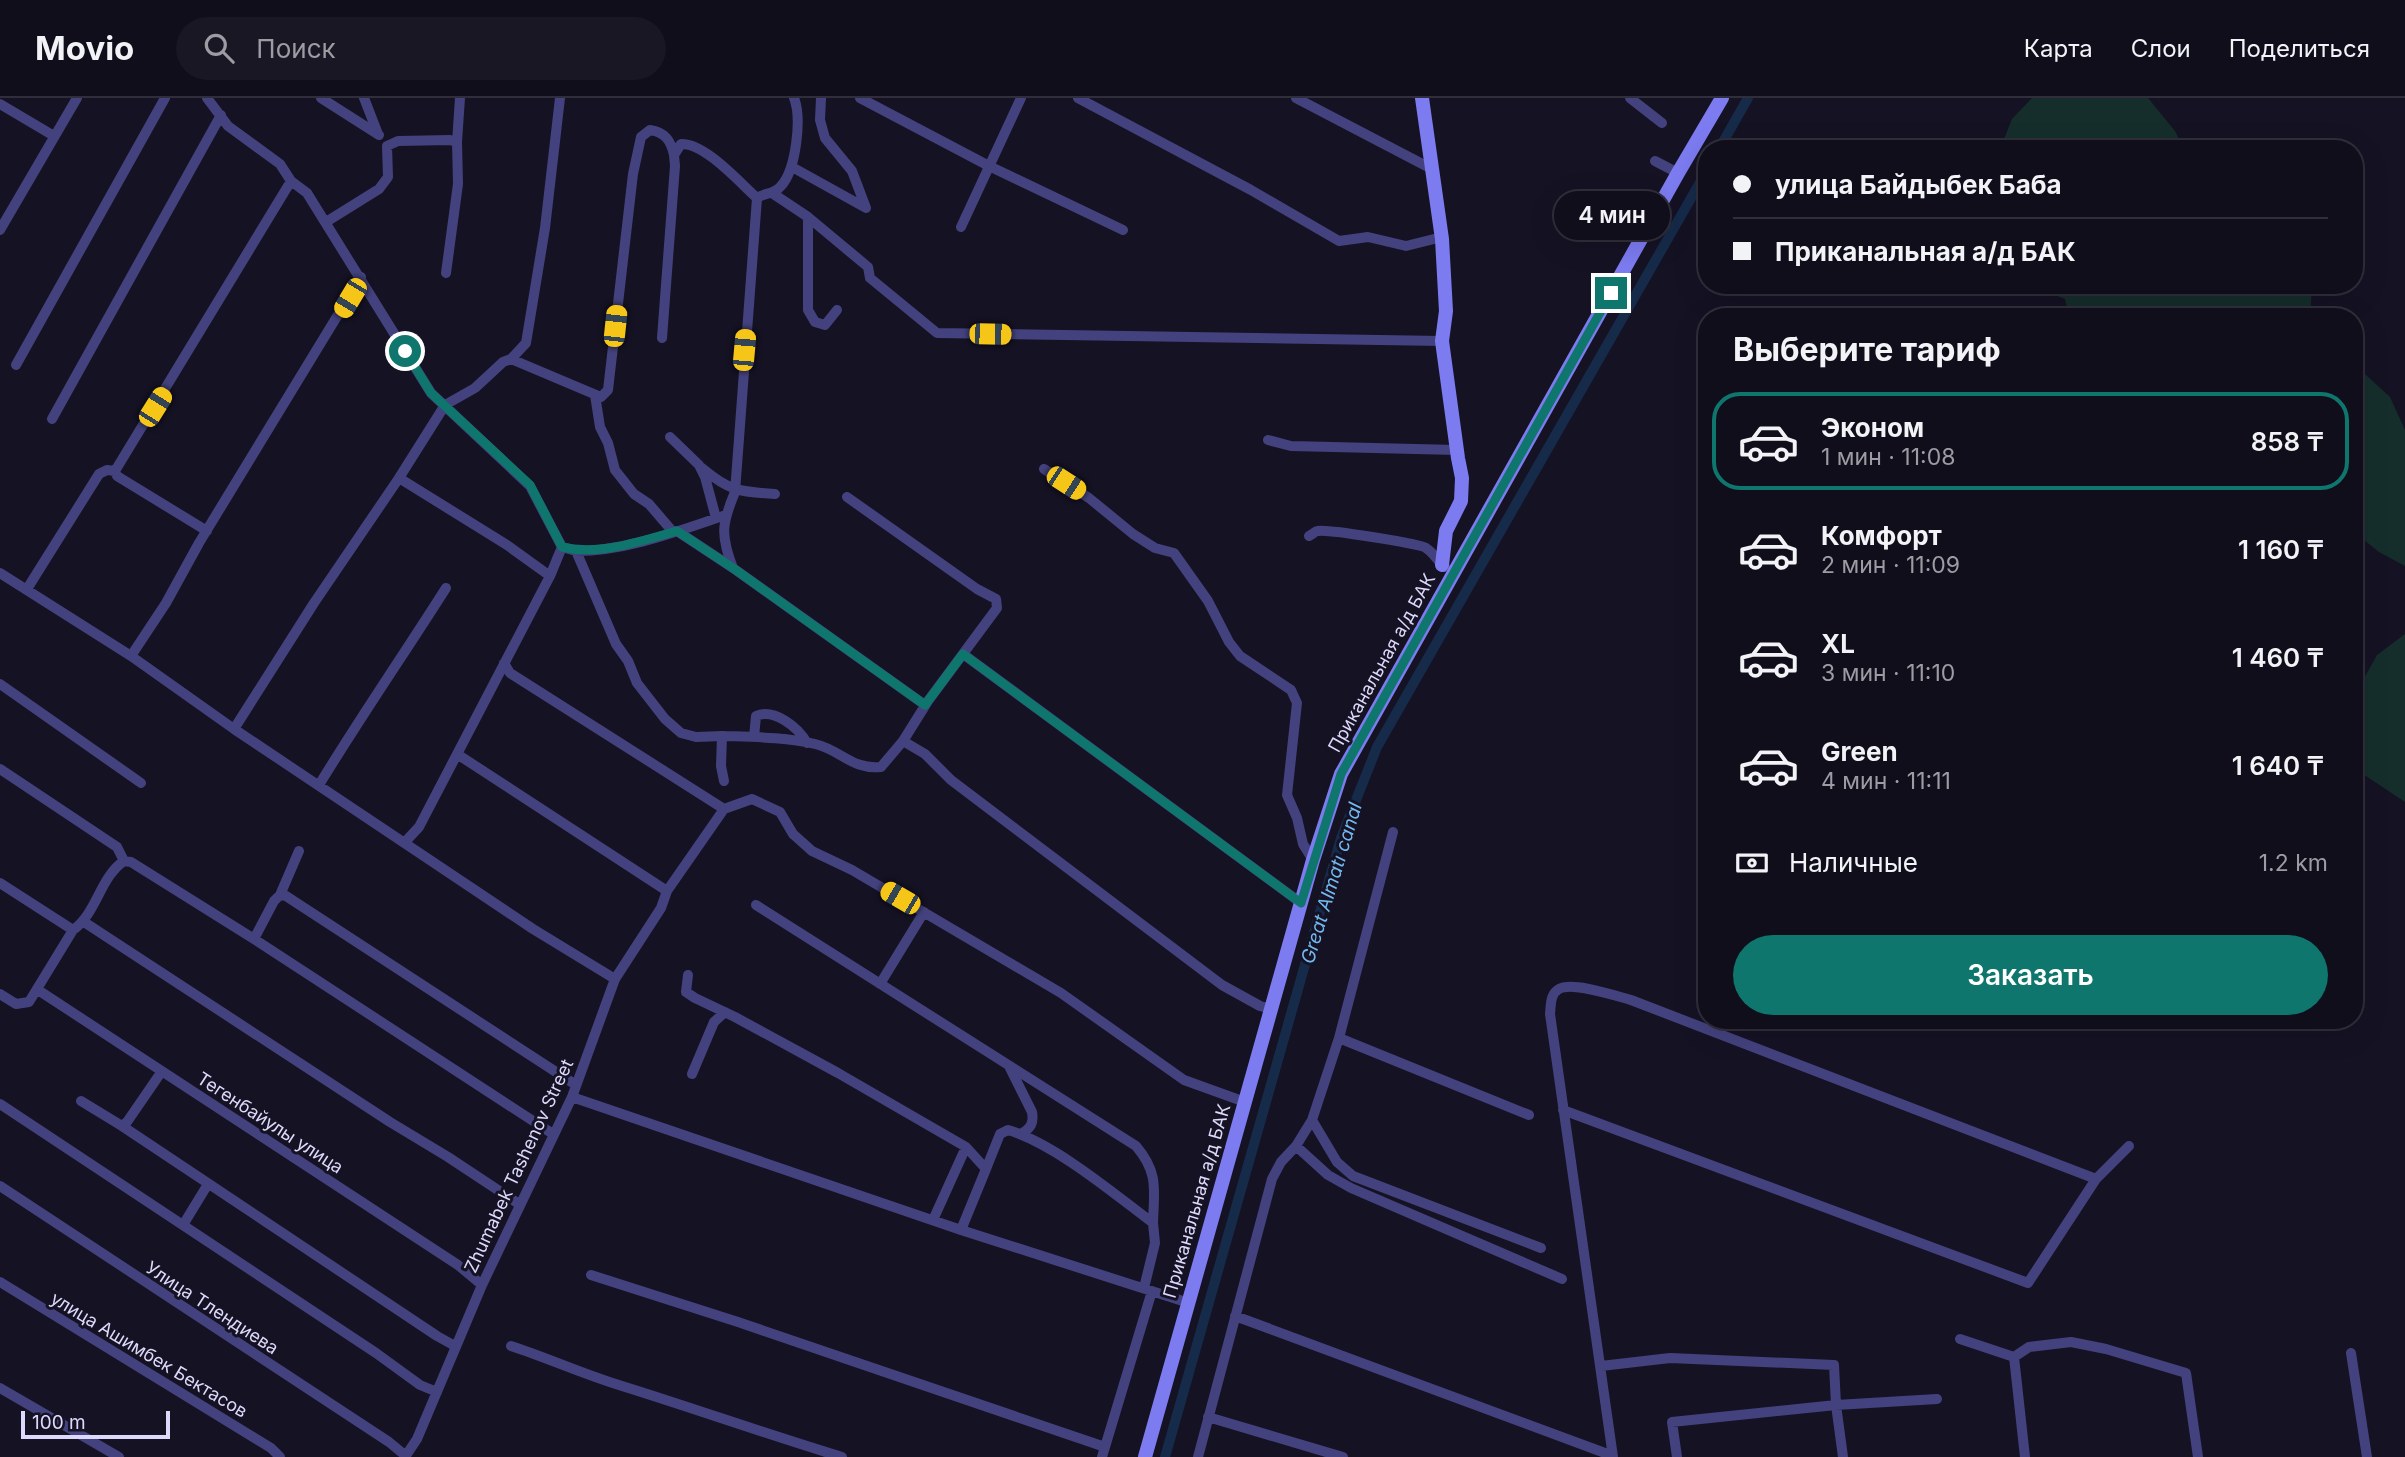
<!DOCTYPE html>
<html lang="ru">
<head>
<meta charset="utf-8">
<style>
  :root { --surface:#100e1b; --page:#191724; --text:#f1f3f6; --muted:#9c9ca3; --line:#302e3a; --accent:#0f766e }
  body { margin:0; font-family:Inter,sans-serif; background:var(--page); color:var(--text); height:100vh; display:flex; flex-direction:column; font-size:26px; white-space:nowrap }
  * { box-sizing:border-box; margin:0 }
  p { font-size:23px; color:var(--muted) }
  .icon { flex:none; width:38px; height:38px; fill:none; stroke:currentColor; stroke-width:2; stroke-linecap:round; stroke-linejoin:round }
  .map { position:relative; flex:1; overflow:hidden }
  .drawer { position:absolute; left:1698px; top:210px; width:665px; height:721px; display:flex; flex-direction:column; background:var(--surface); border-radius:28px; box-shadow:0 7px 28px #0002,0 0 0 2px var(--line) }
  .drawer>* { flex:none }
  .guide { position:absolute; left:1698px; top:42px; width:665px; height:154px; border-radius:28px; box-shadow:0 7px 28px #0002,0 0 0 2px var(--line); display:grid; align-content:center; height:154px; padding:0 35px; background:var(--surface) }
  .scale { position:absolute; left:21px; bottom:18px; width:149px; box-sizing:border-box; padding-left:7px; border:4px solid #ddd9fb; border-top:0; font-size:19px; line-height:24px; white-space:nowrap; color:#ddd9fb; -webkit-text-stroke:5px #151224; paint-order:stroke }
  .end { position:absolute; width:32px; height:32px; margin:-16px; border:9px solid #0f766e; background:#fff; box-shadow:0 0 0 4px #fff }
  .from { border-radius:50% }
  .bubble { position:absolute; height:49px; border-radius:24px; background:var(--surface); box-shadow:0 7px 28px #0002,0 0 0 2px var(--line); font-size:23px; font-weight:600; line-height:49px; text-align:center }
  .car { position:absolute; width:21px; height:42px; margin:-21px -10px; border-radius:9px; box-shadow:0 0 5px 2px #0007; background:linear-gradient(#f5c518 24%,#345 0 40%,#f5c518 0 76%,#345 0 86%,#f5c518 0) }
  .guide b { display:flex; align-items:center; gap:24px; height:66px; font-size:26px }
  .guide b+b { border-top:2px solid var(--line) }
  .guide i { width:18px; height:18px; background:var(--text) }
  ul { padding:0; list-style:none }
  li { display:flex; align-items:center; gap:21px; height:98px; margin:0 14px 10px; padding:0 21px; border:4px solid transparent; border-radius:28px }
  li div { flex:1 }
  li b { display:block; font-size:26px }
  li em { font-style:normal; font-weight:600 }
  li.on { border-color:var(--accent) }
  li>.icon { width:63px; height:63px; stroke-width:1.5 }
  h2 { padding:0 35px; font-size:32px; line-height:84px }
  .pay { display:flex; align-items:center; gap:18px; height:77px; padding:0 35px; font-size:26px }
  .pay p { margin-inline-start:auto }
  .primary-button { display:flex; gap:14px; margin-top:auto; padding:14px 35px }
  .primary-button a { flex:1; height:80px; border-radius:42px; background:var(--accent); color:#fff; font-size:28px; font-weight:600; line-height:80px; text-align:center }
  header { display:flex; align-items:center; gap:42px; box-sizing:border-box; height:98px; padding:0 35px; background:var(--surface); border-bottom:2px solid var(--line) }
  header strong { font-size:33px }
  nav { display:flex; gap:38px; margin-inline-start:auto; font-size:24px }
  .search { width:490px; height:63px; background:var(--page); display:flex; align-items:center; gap:18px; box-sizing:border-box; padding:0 24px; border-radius:38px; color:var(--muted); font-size:26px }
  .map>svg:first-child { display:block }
  .green { fill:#152e2c }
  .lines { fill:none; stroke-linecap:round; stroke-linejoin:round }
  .canal { stroke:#162b4a; stroke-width:10 }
  .street { stroke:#43427e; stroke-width:10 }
  .secondary { stroke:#7c7bf0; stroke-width:14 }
  .route { stroke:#0f766e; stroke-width:9 }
  .labels { text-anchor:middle; stroke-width:6; stroke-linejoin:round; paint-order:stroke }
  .street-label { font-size:18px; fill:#ddd9fb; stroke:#151224 }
  .water-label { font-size:19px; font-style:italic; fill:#73b8ef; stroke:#151224 }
</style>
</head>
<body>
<header>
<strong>Movio</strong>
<div class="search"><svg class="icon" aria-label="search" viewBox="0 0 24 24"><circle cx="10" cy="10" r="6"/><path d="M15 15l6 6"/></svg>Поиск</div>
<nav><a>Карта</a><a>Слои</a><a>Поделиться</a></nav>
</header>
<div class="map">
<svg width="2405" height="1359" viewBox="0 0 2405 1359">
  <rect width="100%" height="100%" fill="#151224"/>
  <!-- green -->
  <path class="green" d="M2032,0H2148L2175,33L2184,51H2000L2012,21Z
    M2040,187H2312L2310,219H2069L2065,201L2042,192Z
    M2354,266L2390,299L2405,332V468L2379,454L2354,434Z
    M2405,536V704L2354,670V598L2377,557Z"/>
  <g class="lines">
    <!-- canal -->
    <path class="canal" d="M1719,51L1748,0
      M1165,1359L1341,740L1377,649L1706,74"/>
    <!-- street -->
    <path class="street" d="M207,0L228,28L280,66L291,83L307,95L431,295L530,388L562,449L576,453L616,546L628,563L637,585L665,621L681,635L696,639L722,638L721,668L724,683
      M321,0L379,37
      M364,0L378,36
      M794,0C802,20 796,72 781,88C774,97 765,94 757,100L735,394C722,425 720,437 733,470L925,607
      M860,0L989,68L1123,132
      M1078,0L1251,92L1339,143L1368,139L1406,148L1442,139
      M1296,0L1430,70
      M1630,0L1662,25
      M0,6L54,38
      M457,44L460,0
      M1655,63L1678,75
      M792,69L866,110L852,73L825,40L820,22L821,0
      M772,95L808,119V212L815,224L825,227L837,212
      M808,119L868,169L870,180L937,235L1442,243
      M326,124L379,91L388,79L387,48L398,43L450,42L457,44L458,86L446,175
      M961,129L1021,0
      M0,132L77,0
      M662,240L675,68L674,57L681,46C705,45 739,84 757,100
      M511,261L526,245L545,130L560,0
      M16,267L165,0
      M595,297L600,329L608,345L615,372L634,396L649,406L673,434
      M52,321L221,17
      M670,339L699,367L705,379L716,420
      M1268,342L1291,348L1457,352
      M702,370C729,393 740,394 775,396
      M1044,371L1089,400L1133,436L1155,450L1174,455L1208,503L1229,544L1240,558L1291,592L1297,605L1287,697L1297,720L1303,746L1313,762
      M115,373L117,378L207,433
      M399,380L507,447L550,478
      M847,399L977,491L996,501L997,510L928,603L903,643L925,656L951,682L1222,887L1260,908L1271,911
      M677,433L733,470
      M1309,438C1313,436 1315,433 1318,433C1327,431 1422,446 1426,450C1434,455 1438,464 1445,469
      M576,453C627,453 678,433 726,417
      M0,475L131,558L234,631L533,831L615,881
      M27,491L99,376L107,372L115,373L291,83
      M963,556L1301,805
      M131,558L166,505L199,445L361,179
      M504,565L510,575L724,711
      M0,586L141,685
      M234,631L314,505L399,380L445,307L475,290L503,264L511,261L601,299L608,292L633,76L641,39L650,32C665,34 671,43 674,57
      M722,638C752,639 786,639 815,646C841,652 852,672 881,669L903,643
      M754,639L756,618C774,610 798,629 807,645
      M457,656L667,793
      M0,671L117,749L124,763
      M319,687C360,620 404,556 446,490
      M405,744L419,729L550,478L562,449
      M0,785L73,832
      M280,797L299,753
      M756,807L1136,1048C1159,1075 1154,1092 1153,1125
      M84,824L390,1024L448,1059L519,1106
      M254,841L274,803L280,797L286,798L576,987
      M688,877L686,894L695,900L735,919L838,975L966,1049L986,1071L961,1132
      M880,886L924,814
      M38,892L458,1167L482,1187
      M0,896L16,906L29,904L73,832C97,815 100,779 124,763L131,764L254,841L553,1036
      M1339,940L1529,1017
      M1010,970L1032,1014C1034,1025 1031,1030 1021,1036
      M162,973L127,1024L122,1028L437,1238L455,1248
      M692,976L714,924L725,914
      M572,999L961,1132L1189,1205
      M81,1003L122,1028
      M0,1006L376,1255L420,1287L437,1294
      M1563,1012L2028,1185L2096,1081L2129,1048
      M1312,1022L1337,1064L1353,1078L1541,1150
      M1296,1048L1328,1077L1351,1090L1562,1181
      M986,1071L1000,1036L1008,1032C1055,1046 1113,1095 1153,1125L1155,1145L1144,1190
      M0,1088L389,1344L406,1358
      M933,1122L966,1049
      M183,1127L208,1086
      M591,1177L738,1224L1105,1349
      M0,1184L271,1350L280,1359
      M1235,1218L1613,1358
      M1960,1241L2014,1259
      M511,1248C548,1260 585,1277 622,1288C696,1311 769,1337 842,1359
      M2351,1255L2367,1359
      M1601,1268L1670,1260L1834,1267L1836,1307L1843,1359
      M0,1290L119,1359
      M1208,1319L1343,1359
      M405,1359L417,1341L482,1187L572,999L615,881L661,810L667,793L724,711L752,701L780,714L793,736L812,753L852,772L1061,895L1184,982L1245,1004
      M1102,1359L1152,1193
      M1198,1359L1272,1081L1281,1064L1296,1048L1312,1022L1339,940L1393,734
      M1613,1359L1550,916C1551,907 1550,896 1559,891C1572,883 1616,898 1631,902L2096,1081
      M1677,1359L1672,1324L1836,1307L1937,1301
      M2025,1359L2014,1259L2029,1249L2071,1244L2106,1251L2186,1275L2198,1359"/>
    <!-- secondary -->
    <path class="secondary" d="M1422,0L1442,141L1446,213L1442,243L1458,360L1462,380L1461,403L1446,433L1442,467
      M1145,1359L1313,762L1341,676L1678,75L1722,0"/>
  </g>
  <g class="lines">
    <!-- route -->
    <path class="route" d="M405,253L431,295L530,387L562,449C600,458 640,443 677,433L733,470L925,607L963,556L1301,805L1341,676L1611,195"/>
  </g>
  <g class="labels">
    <!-- street labels -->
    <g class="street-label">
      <text transform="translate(1382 565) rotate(-61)" y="6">Приканальная а/д БАК</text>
      <text transform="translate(270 1025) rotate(33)" y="6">Тегенбайулы улица</text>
      <text transform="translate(519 1068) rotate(-65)" y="6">Zhumabek Tashenov Street</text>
      <text transform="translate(1197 1103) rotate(-74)" y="6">Приканальная а/д БАК</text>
      <text transform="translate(212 1210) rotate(33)" y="6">Улица Тлендиева</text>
      <text transform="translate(149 1257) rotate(31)" y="6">улица Ашимбек Бектасов</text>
    </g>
    <!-- water labels -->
    <g class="water-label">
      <text transform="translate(1331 785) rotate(-73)" y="7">Great Almatı canal</text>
    </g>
  </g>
</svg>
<div class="scale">100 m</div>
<i class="end from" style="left:405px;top:253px"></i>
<i class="end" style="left:1611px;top:195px"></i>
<div class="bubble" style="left:1554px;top:93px;width:116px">4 мин</div>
<i class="car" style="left:350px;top:200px;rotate:211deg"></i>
<i class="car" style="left:615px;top:228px;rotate:6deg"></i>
<i class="car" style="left:990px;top:236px;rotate:91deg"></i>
<i class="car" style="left:744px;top:252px;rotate:5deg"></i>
<i class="car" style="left:155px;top:309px;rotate:32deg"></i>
<i class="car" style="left:1066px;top:385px;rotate:123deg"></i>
<i class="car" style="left:900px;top:800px;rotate:300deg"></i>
<div class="guide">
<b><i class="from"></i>улица Байдыбек Баба</b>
<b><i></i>Приканальная а/д БАК</b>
</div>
<section class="drawer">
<h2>Выберите тариф</h2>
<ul>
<li class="on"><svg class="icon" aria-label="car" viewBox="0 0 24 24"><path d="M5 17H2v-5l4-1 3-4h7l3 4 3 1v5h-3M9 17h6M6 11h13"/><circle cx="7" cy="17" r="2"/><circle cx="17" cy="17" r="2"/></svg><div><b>Эконом</b><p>1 мин · 11:08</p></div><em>858 ₸</em></li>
<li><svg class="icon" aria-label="car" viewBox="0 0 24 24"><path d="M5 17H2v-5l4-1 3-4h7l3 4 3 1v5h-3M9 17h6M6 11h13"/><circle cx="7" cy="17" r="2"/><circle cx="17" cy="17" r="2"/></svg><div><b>Комфорт</b><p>2 мин · 11:09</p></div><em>1 160 ₸</em></li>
<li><svg class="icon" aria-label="car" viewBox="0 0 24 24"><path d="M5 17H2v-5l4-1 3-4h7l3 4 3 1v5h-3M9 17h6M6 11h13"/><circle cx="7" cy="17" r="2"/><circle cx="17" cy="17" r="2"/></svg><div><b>XL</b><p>3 мин · 11:10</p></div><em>1 460 ₸</em></li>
<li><svg class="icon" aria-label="car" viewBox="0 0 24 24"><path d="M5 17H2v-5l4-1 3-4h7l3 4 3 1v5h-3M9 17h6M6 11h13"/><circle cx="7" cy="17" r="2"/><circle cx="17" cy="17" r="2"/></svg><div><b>Green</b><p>4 мин · 11:11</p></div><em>1 640 ₸</em></li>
</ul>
<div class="pay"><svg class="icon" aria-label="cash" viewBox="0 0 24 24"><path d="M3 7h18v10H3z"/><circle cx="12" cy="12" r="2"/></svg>Наличные<p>1.2 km</p></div>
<div class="primary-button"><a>Заказать</a></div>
</section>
</div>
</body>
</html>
